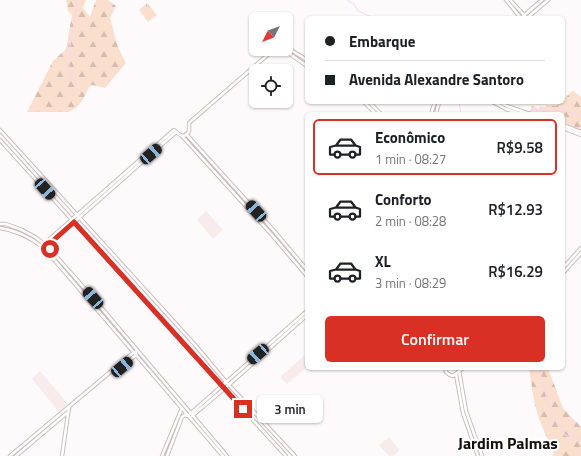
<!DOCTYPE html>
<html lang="pt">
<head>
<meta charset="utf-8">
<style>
  :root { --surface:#fff; --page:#f2f2f2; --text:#202124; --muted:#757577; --line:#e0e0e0; --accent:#d93025 }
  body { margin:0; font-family:"Titillium Web",sans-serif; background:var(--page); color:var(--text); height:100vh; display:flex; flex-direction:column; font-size:15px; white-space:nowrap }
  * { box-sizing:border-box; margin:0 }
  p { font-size:13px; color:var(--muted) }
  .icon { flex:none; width:22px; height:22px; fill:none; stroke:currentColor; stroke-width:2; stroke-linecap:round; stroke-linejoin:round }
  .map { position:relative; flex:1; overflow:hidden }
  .drawer { position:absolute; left:305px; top:112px; width:260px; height:258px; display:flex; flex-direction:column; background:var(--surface); border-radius:6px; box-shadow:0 1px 3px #0004 }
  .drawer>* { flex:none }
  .guide { position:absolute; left:305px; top:16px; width:260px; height:88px; border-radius:6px; box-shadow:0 1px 3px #0004; display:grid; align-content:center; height:88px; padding:0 20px; background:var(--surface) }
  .needle { width:26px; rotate:228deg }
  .tools { position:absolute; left:249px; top:12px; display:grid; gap:8px }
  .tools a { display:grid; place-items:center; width:44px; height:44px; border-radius:6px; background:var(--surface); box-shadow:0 1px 3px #0004; font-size:20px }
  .end { position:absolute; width:18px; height:18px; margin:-9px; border:5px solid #d93025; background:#fff; box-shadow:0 0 0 2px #fff }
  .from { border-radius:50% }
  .bubble { position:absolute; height:28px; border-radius:6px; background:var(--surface); box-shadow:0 1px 3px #0004; font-size:13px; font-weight:600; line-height:28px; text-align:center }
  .car { position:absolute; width:12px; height:24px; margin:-12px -6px; border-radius:5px; box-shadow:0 0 3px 1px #0007; background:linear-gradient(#222 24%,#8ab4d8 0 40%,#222 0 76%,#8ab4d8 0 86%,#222 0) }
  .guide b { display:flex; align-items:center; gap:14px; height:38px; font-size:15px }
  .guide b+b { border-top:1px solid var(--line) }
  .guide i { width:10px; height:10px; background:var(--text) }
  ul { padding:7px 0 0; list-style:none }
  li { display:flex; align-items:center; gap:12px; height:56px; margin:0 8px 6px; padding:0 12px; border:2px solid transparent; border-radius:6px }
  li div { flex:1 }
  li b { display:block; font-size:15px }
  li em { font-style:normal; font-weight:600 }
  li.active { border-color:var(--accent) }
  li>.icon { width:36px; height:36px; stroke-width:1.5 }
  .cta { display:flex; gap:8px; margin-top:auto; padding:8px 20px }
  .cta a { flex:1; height:46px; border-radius:6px; background:var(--accent); color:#fff; font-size:16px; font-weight:600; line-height:46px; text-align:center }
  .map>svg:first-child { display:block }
  .built { fill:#f7ebec }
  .grass { fill:url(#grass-tufts) }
  .forest { fill:url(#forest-firs) }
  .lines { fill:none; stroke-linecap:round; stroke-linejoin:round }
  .stream { stroke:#f9d3fa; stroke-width:1 }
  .tertiary-casing { stroke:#cfbbbe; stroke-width:4.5 }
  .secondary-casing { stroke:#cfbbbe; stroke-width:4.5 }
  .tertiary { stroke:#fff; stroke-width:2.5 }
  .secondary { stroke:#fff; stroke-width:2.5 }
  .route { stroke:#d93025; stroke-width:5 }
  .labels { text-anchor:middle; stroke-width:4; stroke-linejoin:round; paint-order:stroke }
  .neighbourhood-label { font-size:16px; font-weight:bold; fill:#150e0f; stroke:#fff }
</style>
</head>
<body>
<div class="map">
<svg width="581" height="456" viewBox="0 0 581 456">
  <defs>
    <pattern id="grass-tufts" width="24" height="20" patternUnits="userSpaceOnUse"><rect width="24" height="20" fill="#fadfcf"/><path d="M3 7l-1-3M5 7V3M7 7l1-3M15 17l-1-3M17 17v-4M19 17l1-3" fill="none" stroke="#d5beb1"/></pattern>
    <pattern id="forest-firs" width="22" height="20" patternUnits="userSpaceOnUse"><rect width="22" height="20" fill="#fadfcf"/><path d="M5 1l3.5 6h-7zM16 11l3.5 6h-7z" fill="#d5beb1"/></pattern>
  </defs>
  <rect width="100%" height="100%" fill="#fefafb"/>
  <!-- built -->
  <path class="built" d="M206,211L223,230L213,239L197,220Z
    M307,353V367L287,384L281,378V376Z
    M40,371L68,404L59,412L32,379Z
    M389,437L400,450L393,456H389L379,445Z"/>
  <!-- grass -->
  <path class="grass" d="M147,3L157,15L148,22L139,10Z"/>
  <!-- forest -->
  <path class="forest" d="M66,0H86L83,8L90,17L96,0H108L116,6L110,18L118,47L126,63L105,88L92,85L90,86L82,101L76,108L68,112H27L53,61L66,49L72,15L68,11Z
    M572,91H573L581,97V129L563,123V114H534L529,112L532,106L539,109V107H545L547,105L556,106L560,102H563V100Z
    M529,368H548L563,408L581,427V456H552L554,454L539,419L534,401Z"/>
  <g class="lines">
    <!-- stream -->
    <path class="stream" d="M347,0L355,5L357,10L373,18
      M77,89L72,78L69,66L70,46L78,0
      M459,102L461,114
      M528,112L535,110L547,111H560L569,112L581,115
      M539,368L550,411L566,436H571L581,440"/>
    <!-- tertiary casing -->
    <g class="tertiary-casing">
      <path id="tertiary" d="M506,0L521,18
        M510,0L525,16
        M286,47L307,60
        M284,50L307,66
        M364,102L376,114
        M369,102L381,114
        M493,102L506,109L521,114
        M499,102L507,106L530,114
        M563,125L581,132
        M563,128L581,135
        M0,130L196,346L226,382L295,456
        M186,134L275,232L307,270
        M182,136L272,235L307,276
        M0,140C95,245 190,352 286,456
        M44,244L174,130C178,134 185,140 189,131C189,128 189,126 189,123L271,52L279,53L284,49
        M47,246L176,132
        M563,268L581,248
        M563,273L581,253
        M445,368C445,373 449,375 453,376L463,368
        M112,371L114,373L136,355V353
        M459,371L466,411L482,456
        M456,374L463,413L478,456
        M10,456L133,353L137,351
        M16,456L68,412
        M62,456L69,407
        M162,456L182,408
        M167,456L182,417L185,415L188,416"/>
    </g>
    <!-- secondary casing -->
    <g class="secondary-casing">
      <path id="secondary" d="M521,18L542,0
        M527,18L548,0
        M431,114L435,102
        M436,114L439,102
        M0,224H6L22,230L35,237L47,246L93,298L227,456
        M0,228C16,230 31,238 44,248L223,456
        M190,414L307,311
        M192,416L224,389L307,315"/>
    </g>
    <!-- tertiary -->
    <use href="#tertiary" class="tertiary"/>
    <!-- secondary -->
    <use href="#secondary" class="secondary"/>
  </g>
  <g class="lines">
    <!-- route -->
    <path class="route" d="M50,249L47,246L74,222L243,409"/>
  </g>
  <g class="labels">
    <!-- neighbourhood labels -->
    <g class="neighbourhood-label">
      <text x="508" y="449">Jardim Palmas</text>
    </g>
  </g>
</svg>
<div class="tools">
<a><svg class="needle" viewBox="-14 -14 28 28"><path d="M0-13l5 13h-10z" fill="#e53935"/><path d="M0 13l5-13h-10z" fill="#757577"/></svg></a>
<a><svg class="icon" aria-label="locate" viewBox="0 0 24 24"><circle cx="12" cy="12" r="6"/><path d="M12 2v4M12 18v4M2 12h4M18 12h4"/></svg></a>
</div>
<i class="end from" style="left:50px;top:249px"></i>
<i class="end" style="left:243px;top:409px"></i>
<div class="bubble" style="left:257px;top:395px;width:66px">3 min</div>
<i class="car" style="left:151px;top:154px;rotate:49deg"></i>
<i class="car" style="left:45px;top:189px;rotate:138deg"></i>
<i class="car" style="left:256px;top:211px;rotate:318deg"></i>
<i class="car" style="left:93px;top:298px;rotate:319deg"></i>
<i class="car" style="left:258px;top:354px;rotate:229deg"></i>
<i class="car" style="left:122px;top:367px;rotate:50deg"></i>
<div class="guide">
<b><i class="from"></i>Embarque</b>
<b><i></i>Avenida Alexandre Santoro</b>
</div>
<section class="drawer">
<ul>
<li class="active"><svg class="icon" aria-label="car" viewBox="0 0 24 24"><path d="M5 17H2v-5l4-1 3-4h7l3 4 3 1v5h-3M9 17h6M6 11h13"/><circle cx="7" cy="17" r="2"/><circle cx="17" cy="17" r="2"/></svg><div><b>Econômico</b><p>1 min · 08:27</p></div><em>R$9.58</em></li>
<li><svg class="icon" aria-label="car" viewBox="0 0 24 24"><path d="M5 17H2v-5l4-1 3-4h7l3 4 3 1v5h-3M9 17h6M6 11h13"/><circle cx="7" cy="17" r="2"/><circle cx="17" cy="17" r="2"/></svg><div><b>Conforto</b><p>2 min · 08:28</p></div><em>R$12.93</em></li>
<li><svg class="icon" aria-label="car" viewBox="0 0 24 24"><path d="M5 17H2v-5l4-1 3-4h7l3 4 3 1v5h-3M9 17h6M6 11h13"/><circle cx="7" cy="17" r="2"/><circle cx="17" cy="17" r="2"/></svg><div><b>XL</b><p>3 min · 08:29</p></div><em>R$16.29</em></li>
</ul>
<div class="cta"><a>Confirmar</a></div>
</section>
</div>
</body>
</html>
